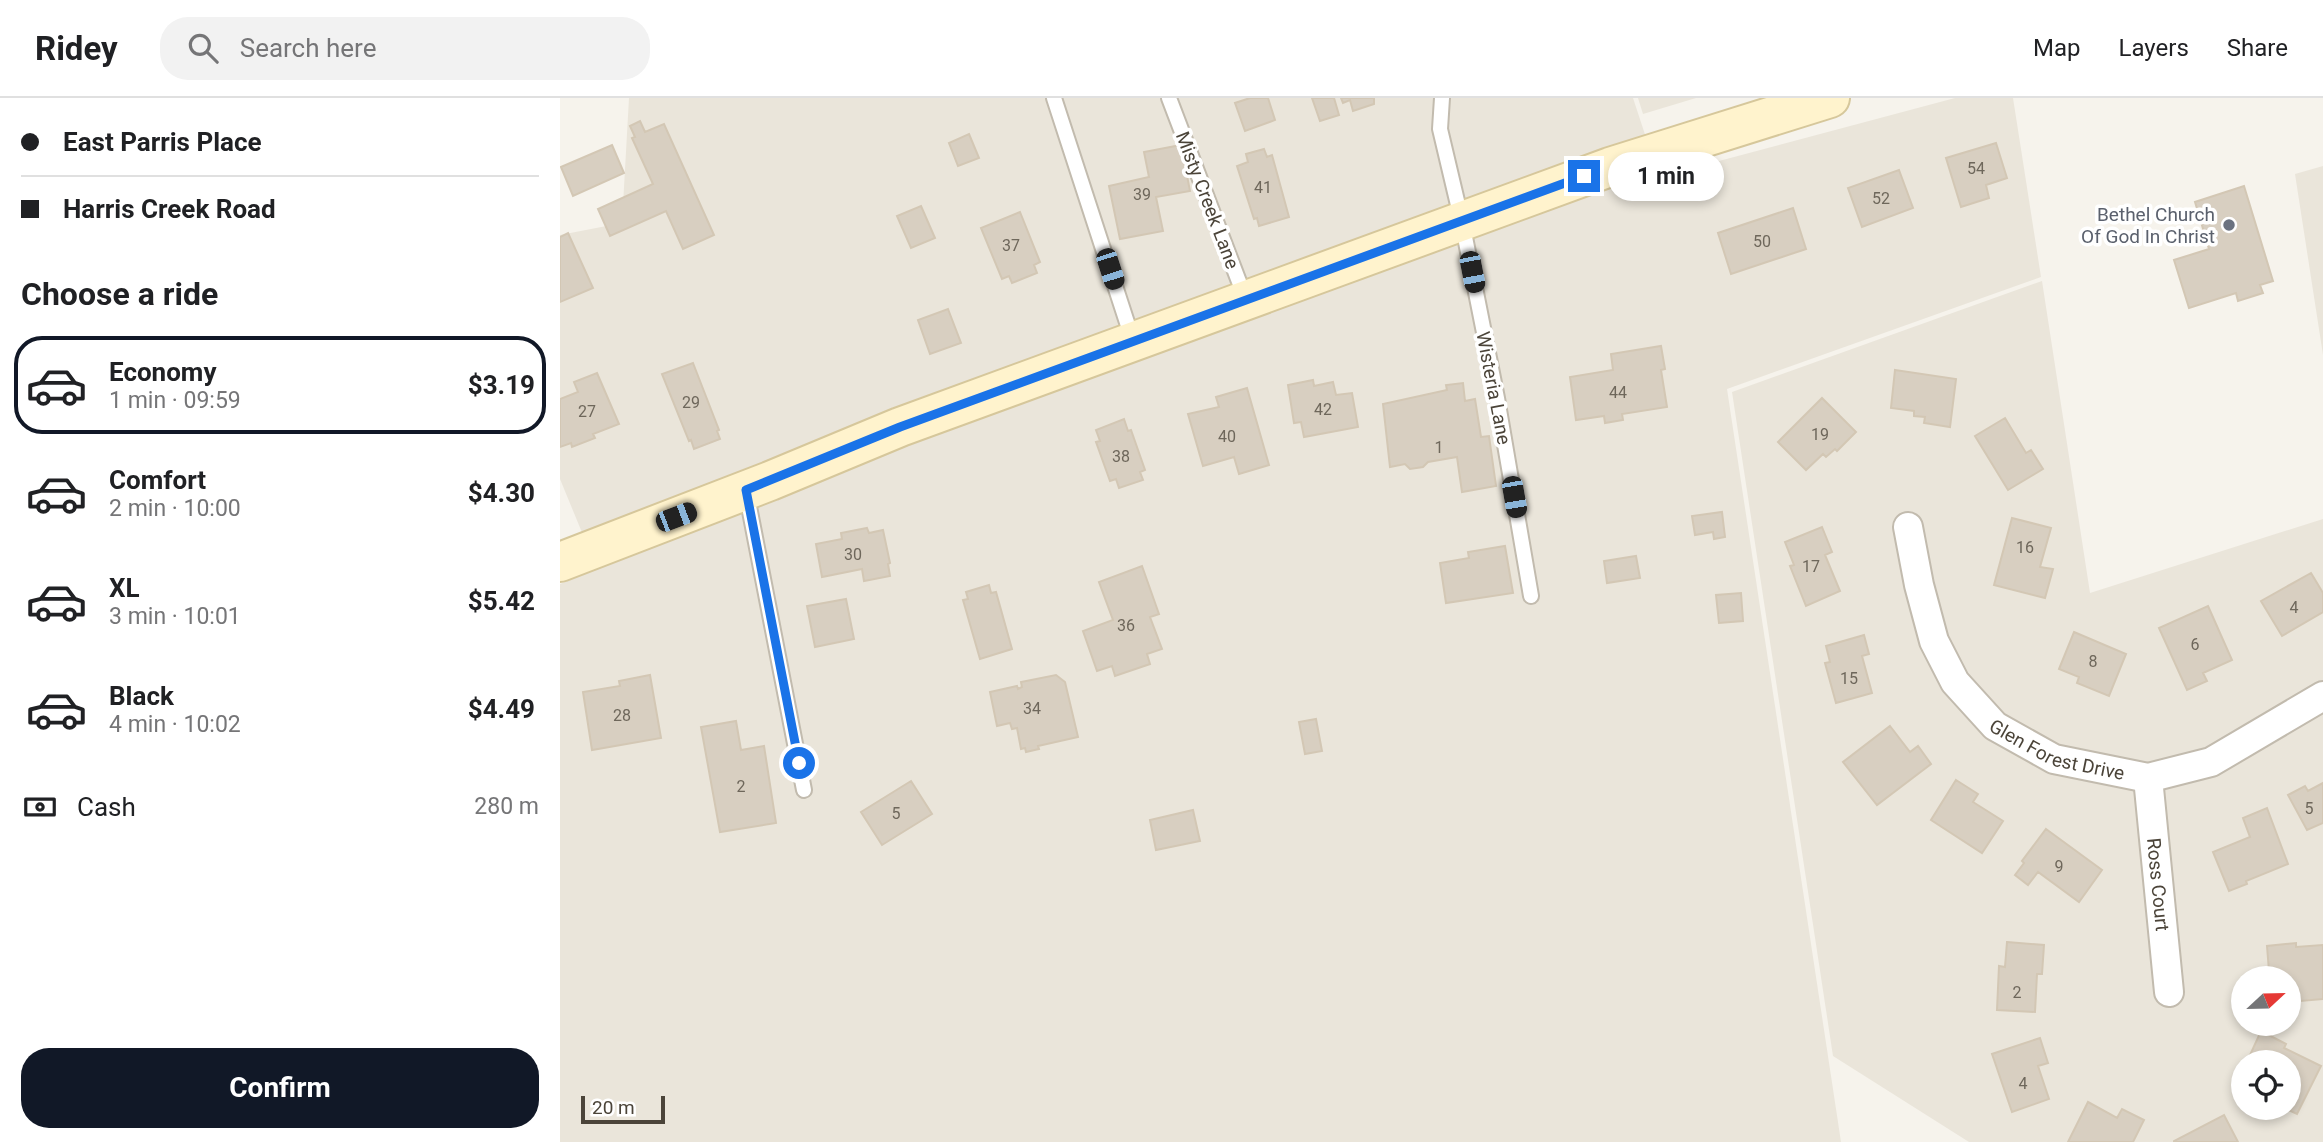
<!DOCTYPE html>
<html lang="en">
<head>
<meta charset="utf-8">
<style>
  :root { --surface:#fff; --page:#f2f2f2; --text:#202124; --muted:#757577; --line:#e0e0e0; --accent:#111827 }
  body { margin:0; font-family:Roboto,sans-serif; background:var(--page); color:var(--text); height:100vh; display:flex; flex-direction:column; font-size:26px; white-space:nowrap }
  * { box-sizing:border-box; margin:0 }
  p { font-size:23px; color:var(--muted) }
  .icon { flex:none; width:38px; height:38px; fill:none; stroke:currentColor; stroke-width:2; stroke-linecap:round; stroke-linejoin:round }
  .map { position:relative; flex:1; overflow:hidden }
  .side { display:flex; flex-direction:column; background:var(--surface); width:560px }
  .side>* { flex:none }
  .hud { display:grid; align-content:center; height:154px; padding:0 21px; background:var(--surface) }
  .needle { width:46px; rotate:68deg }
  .controls { position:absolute; left:1671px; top:868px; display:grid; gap:14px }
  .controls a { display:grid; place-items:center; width:70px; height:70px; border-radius:50%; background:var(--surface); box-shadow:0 4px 10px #0003; font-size:35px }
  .scale { position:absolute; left:21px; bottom:18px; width:84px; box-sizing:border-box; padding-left:7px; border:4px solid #4b4439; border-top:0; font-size:19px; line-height:24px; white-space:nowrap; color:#4b4439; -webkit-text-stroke:5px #fff; paint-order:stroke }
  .end { position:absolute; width:32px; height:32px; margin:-16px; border:9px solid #1a73e8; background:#fff; box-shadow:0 0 0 4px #fff }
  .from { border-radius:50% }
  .bubble { position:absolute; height:49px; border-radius:24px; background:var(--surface); box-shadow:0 4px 10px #0003; font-size:23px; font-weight:700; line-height:49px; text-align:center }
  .car { position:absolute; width:21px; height:42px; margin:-21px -10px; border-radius:9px; box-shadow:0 0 5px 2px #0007; background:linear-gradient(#222 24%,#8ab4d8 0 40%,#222 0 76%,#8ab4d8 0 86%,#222 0) }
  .hud b { display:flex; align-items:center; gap:24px; height:66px; font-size:26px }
  .hud b+b { border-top:2px solid var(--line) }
  .hud i { width:18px; height:18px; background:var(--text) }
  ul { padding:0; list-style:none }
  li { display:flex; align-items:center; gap:21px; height:98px; margin:0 14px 10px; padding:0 7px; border:4px solid transparent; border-radius:28px }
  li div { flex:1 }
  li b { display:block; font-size:26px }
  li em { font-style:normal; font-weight:700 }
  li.on { border-color:var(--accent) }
  li>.icon { width:63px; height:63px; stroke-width:1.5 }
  h2 { padding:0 21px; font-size:32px; line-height:84px }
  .pay { display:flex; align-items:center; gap:18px; height:77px; padding:0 21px; font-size:26px }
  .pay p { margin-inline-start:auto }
  .button { display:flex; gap:14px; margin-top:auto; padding:14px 21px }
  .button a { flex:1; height:80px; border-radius:28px; background:var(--accent); color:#fff; font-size:28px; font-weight:700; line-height:80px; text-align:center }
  header { display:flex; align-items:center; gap:42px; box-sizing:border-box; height:98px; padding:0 35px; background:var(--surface); border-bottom:2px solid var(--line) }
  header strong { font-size:33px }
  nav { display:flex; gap:38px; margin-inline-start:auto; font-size:24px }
  .search { width:490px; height:63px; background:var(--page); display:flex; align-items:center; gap:18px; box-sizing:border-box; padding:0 24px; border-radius:28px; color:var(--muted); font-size:26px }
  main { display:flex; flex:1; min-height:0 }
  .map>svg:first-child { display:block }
  .residential { fill:#eae5da; fill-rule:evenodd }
  .building { fill:#d8cfc1; stroke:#d3c7b4; stroke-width:2 }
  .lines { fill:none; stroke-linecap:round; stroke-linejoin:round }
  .lane-casing { stroke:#c2bbae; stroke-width:18 }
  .street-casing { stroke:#c2bbae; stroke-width:32 }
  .secondary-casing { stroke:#d6c79b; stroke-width:42 }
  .lane { stroke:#fff; stroke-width:14 }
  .street { stroke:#fff; stroke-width:28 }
  .secondary { stroke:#fff3cd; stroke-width:38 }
  .route { stroke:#1a73e8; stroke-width:9 }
  .worship-dot { fill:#6b7280; stroke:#fff; stroke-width:2.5 }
  .labels { text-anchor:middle; stroke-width:7; stroke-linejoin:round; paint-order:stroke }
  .number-label { font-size:16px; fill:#6e675b }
  .street-label { font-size:19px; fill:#4b4439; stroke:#fff }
  .worship-label { font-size:19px; fill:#5b616d; stroke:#fff; text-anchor:end }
</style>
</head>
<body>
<header>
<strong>Ridey</strong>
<div class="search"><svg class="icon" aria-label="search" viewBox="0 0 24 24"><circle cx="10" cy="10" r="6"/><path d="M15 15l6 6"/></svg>Search here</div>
<nav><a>Map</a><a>Layers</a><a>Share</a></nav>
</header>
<main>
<section class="side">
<div class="hud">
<b><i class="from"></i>East Parris Place</b>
<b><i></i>Harris Creek Road</b>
</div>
<h2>Choose a ride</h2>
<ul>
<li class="on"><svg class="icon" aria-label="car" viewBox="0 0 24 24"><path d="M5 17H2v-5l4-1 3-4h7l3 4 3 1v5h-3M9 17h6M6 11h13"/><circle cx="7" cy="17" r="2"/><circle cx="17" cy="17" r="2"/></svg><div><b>Economy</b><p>1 min · 09:59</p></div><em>$3.19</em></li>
<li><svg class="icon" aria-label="car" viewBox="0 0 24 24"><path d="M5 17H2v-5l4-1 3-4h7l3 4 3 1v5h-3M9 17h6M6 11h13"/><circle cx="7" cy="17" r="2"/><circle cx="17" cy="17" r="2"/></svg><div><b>Comfort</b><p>2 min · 10:00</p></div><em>$4.30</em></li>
<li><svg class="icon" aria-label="car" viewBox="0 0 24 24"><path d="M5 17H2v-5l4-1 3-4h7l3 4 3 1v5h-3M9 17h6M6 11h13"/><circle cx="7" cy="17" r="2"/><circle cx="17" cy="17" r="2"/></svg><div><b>XL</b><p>3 min · 10:01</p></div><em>$5.42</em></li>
<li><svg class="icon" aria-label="car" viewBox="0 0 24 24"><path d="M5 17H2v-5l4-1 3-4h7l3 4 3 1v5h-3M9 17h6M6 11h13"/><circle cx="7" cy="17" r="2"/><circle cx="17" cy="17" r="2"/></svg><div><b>Black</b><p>4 min · 10:02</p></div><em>$4.49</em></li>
</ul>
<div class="pay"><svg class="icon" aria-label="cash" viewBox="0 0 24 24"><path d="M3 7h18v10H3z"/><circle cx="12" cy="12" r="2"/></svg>Cash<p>280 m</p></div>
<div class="button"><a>Confirm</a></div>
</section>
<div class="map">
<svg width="1763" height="1044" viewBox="0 0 1763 1044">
  <rect width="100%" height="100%" fill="#f6f3ec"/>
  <!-- residential -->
  <path class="residential" d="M69,0H1073L1099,79L1395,0H1453L1481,179L1167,291L1281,1044H0V486L37,471L0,381V137L62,125Z
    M1078,0H1136L1083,16Z
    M1763,68V257L1735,76Z
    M1482,183L1530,495L1763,421V1044H1409L1273,958L1172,294ZM1684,880H1729V926H1684ZM1684,964H1729V1010H1684Z"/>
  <!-- building -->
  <path class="building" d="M690,0H708L715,22L685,33L675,5Z
    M752,0H774L779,17L760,23Z
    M781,0H814V6L793,13L790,2L783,5Z
    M80,23L85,34L104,26L154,137L123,151L106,113L50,138L38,111L93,86L72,40L75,39L70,28Z
    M409,36L419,60L398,68L389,45Z
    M1436,45L1447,80L1426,87L1429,100L1401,109L1386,60Z
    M52,47L64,75L13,98L1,69Z
    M621,47L630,93L596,99L603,133L560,141L549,88L589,79L584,54Z
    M704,51L707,59L712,57L729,119L699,128L697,120L694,121L677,68L688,64L686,56Z
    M1339,72L1353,110L1302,129L1288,90Z
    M1684,88L1713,183L1700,187L1703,195L1678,203L1676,195L1629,210L1614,162L1649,151L1635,104Z
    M361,108L375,140L351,150L337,118Z
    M1233,110L1246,151L1171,176L1158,135Z
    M460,114L480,164L474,167L477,175L452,185L449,178L442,181L421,130Z
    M8,135L33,190L0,204V139Z
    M388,211L401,245L370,256L358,222Z
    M1101,248L1105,271L1101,272L1107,309L1062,316L1063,322L1045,325L1044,318L1016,322L1010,279L1053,272L1051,256Z
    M133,265L159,332L157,333L160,341L134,351L131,342L129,343L102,276Z
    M1335,272L1396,281L1390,329L1364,325L1365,319L1354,318V313L1331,310Z
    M37,275L59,326L33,336L35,340L12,349L11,345L0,349V301L18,294L14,284Z
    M753,282L754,288L773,284L776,297L792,295L798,329L744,339L741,324L734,325L728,287Z
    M903,285L905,303L915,301L921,339L929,338L936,388L902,394L897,359L868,364L863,369L850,371L845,366L830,369L823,306L887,292L886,287Z
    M687,290L709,367L679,376L674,359L643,368L628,316L659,309L656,299Z
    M1262,300L1296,334L1277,353L1275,351L1266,359L1263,356L1246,372L1218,344Z
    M1445,320L1466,355L1471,352L1483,371L1448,392L1415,338Z
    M564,321L568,333L571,332L585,372L580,374L583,382L559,390L556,381L550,383L536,344L540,343L536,332Z
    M1162,414L1165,439L1154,441L1153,434L1135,437L1132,418Z
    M1452,420L1491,430L1480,469L1493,471L1485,500L1434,487Z
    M1262,429L1272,454L1265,457L1280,493L1246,508L1230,468L1234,467L1225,444Z
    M307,430L309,435L323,432L330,465L328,466L330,478L304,483L302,471L262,479L256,446L282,441L281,435Z
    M945,448L953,495L886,505L880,465L909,460L908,454Z
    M1076,458L1080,480L1047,485L1044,463Z
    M582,468L599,516L590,519L602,551L587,556L590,566L555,578L552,568L537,573L523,533L553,522L539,484Z
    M1751,475L1763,495V514L1722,538L1701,503Z
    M429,487L431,495L436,494L452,551L420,561L403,502L408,501L406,494Z
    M1181,495L1183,523L1159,525L1156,497Z
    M286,501L294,541L255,549L247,508Z
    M1648,508L1672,562L1643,575L1647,583L1627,592L1599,530Z
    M1514,534L1566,556L1549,598L1517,585L1519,579L1499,571Z
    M1304,537L1309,556L1302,558L1312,595L1276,605L1265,565L1270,564L1266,548Z
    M90,577L101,640L32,652L23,594L60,588L59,583Z
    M496,577L505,584L518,639L478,648L479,651L466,654L465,650L461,651L457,630L452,631L450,625L437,628L430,594L457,588L458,591L462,589L461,584Z
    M756,621L762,653L745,656L739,624Z
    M176,623L181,652L204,648L216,725L160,734L141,629Z
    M1330,628L1350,654L1358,648L1371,666L1317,707L1283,664Z
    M1396,682L1418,696L1413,704L1443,723L1422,755L1371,722Z
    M351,683L372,716L322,747L301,714Z
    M1763,685V725L1747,732L1728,697L1745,688L1748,693Z
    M1707,710L1728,766L1686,783L1687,786L1669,793L1653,754L1690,739L1683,720Z
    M633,712L640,743L596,752L590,722Z
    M1486,731L1542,772L1519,804L1478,774L1468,787L1455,777L1464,765L1462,763Z
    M1447,844L1484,847L1482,876H1477L1475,914L1437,912L1439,868L1445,869Z
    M1736,845V849L1763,847V901L1729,904V880H1720L1719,872L1709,873L1707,848Z
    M1701,933L1726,946L1724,950L1761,968L1737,1016L1724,1010H1729V964H1697L1699,961L1690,957Z
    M1480,940L1488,965L1478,968L1489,1001L1452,1014L1432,956Z
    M1528,1004L1557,1020L1562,1011L1584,1022L1573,1044H1508Z
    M1664,1017L1678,1044H1614V1043Z"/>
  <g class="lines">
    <!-- lane casing -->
    <g class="lane-casing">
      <path id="lane" d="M494,0L573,243
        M609,0L686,202
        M882,0L880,31L902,124L937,300L971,498
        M186,393L244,692"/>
    </g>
    <!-- street casing -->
    <g class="street-casing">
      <g id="street">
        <path id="s1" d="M1348,429L1359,487L1374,543L1395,584L1435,628L1494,661L1588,680L1651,664L1763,598"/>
        <path id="s2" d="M1588,680L1609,894"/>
      </g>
    </g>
    <!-- secondary casing -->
    <g class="secondary-casing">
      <path id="secondary" d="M0,464L210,383L340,329L1050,69L1270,0"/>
    </g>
    <!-- lane -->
    <use href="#lane" class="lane"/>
    <!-- street -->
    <use href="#street" class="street"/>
    <!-- secondary -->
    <use href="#secondary" class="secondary"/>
  </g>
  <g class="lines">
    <!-- route -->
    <path class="route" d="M239,665L186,392L340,329L1024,78"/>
  </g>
  <!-- markers -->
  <circle class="worship-dot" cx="1669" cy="127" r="7"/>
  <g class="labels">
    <!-- number labels -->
    <g class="number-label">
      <text x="1416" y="76">54</text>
      <text x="703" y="95">41</text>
      <text x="582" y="102">39</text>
      <text x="1321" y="106">52</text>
      <text x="1202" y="149">50</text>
      <text x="451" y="153">37</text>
      <text x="1058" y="300">44</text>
      <text x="131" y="310">29</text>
      <text x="763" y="317">42</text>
      <text x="27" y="319">27</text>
      <text x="1260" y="342">19</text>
      <text x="667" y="344">40</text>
      <text x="879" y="355">1</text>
      <text x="561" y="364">38</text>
      <text x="1465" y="455">16</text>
      <text x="293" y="462">30</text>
      <text x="1251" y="474">17</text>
      <text x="1734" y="515">4</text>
      <text x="566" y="533">36</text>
      <text x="1635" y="552">6</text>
      <text x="1533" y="569">8</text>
      <text x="1289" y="586">15</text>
      <text x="472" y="616">34</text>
      <text x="62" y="623">28</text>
      <text x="181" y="694">2</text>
      <text x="1749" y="716">5</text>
      <text x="336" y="721">5</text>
      <text x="1499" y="774">9</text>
      <text x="1457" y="900">2</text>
      <text x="1463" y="991">4</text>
    </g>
    <!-- street labels -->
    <g class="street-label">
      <text transform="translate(648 102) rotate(69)" y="7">Misty Creek Lane</text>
      <text transform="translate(934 290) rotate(79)" y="7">Wisteria Lane</text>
      <text dy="7" stroke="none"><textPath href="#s1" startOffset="290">Glen Forest Drive</textPath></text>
      <text dy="7" stroke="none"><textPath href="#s2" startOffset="107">Ross Court</textPath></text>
    </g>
    <!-- worship labels -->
    <g class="worship-label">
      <text x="1655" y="123">Bethel Church<tspan x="1655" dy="22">Of God In Christ</tspan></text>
    </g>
  </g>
</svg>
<div class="controls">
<a><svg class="needle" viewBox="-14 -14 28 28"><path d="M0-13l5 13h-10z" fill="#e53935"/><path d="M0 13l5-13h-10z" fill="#757577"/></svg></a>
<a><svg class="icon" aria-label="locate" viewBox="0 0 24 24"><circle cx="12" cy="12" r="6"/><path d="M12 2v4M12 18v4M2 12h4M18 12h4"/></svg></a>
</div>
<div class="scale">20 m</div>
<i class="end from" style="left:239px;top:665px"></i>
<i class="end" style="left:1024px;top:78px"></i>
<div class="bubble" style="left:1048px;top:54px;width:116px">1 min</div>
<i class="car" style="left:550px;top:171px;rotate:162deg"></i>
<i class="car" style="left:912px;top:174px;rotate:169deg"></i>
<i class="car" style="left:954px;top:399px;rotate:170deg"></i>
<i class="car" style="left:116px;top:419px;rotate:69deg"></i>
</div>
</main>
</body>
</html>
